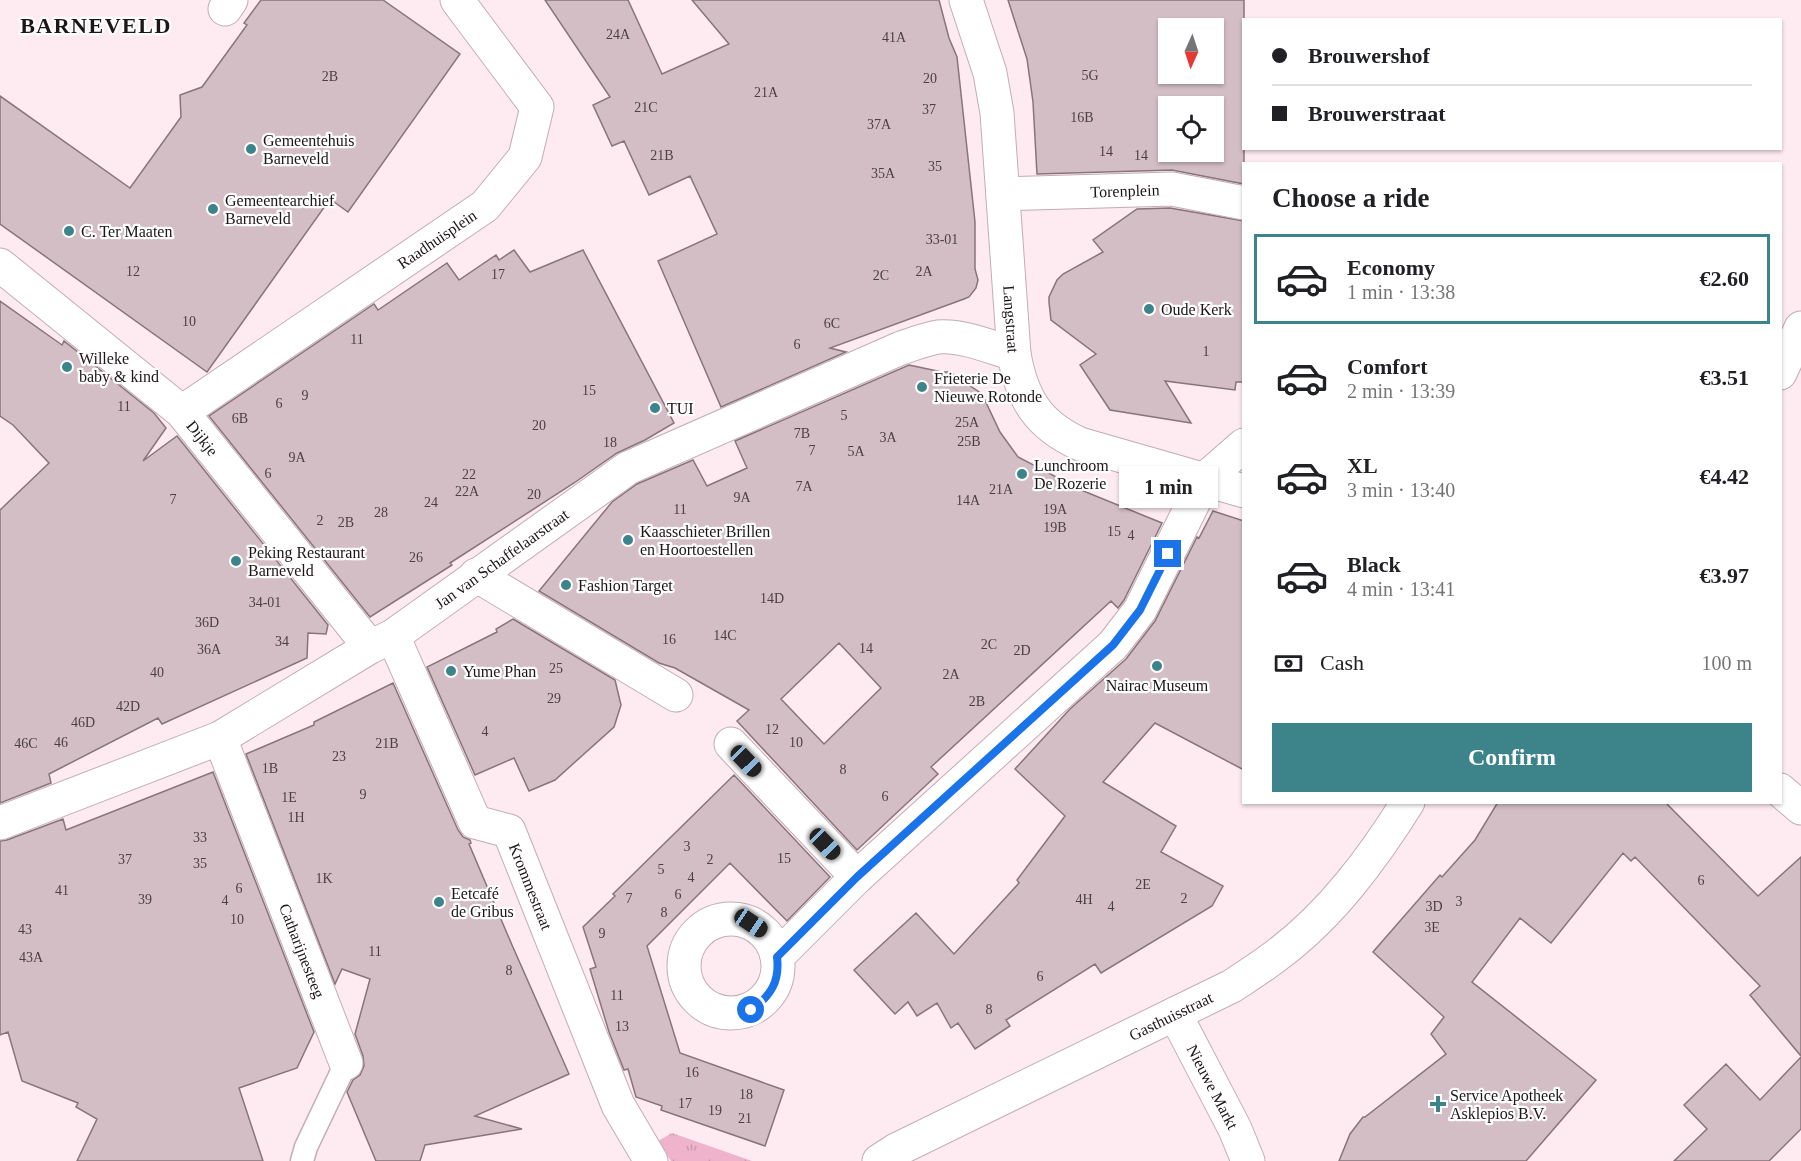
<!DOCTYPE html>
<html lang="en">
<head>
<meta charset="utf-8">
<style>
  :root { --surface:#fff; --page:#f2f2f2; --text:#202124; --muted:#757577; --line:#e0e0e0; --accent:#3c838a }
  body { margin:0; font-family:"Times New Roman",serif; background:var(--page); color:var(--text); height:100vh; display:flex; flex-direction:column; font-size:22px; white-space:nowrap }
  * { box-sizing:border-box; margin:0 }
  p { font-size:20px; color:var(--muted) }
  .icon { flex:none; width:33px; height:33px; fill:none; stroke:currentColor; stroke-width:2; stroke-linecap:round; stroke-linejoin:round }
  .map { position:relative; flex:1; overflow:hidden }
  .side { position:absolute; left:1242px; top:162px; width:540px; height:642px; display:flex; flex-direction:column; background:var(--surface); border-radius:0px; box-shadow:0 2px 4px #0004 }
  .side>* { flex:none }
  .top-card { position:absolute; left:1242px; top:18px; width:540px; height:132px; border-radius:0px; box-shadow:0 2px 4px #0004; display:grid; align-content:center; height:132px; padding:0 30px; background:var(--surface) }
  .needle { width:39px; rotate:183deg }
  .controls { position:absolute; left:1158px; top:18px; display:grid; gap:12px }
  .controls a { display:grid; place-items:center; width:66px; height:66px; border-radius:0px; background:var(--surface); box-shadow:0 2px 4px #0004; font-size:30px }
  .end { position:absolute; width:27px; height:27px; margin:-14px; border:8px solid #1a73e8; background:#fff; box-shadow:0 0 0 3px #fff }
  .from { border-radius:50% }
  .bubble { position:absolute; height:42px; border-radius:0px; background:var(--surface); box-shadow:0 2px 4px #0004; font-size:20px; font-weight:700; line-height:42px; text-align:center }
  .car { position:absolute; width:18px; height:36px; margin:-18px -9px; border-radius:8px; box-shadow:0 0 4px 2px #0007; background:linear-gradient(#222 24%,#8ab4d8 0 40%,#222 0 76%,#8ab4d8 0 86%,#222 0) }
  .top-card b { display:flex; align-items:center; gap:21px; height:57px; font-size:22px }
  .top-card b+b { border-top:2px solid var(--line) }
  .top-card i { width:15px; height:15px; background:var(--text) }
  ul { padding:0; list-style:none }
  li { display:flex; align-items:center; gap:18px; height:90px; margin:0 12px 9px; padding:0 18px; border:3px solid transparent; border-radius:0px }
  li div { flex:1 }
  li b { display:block; font-size:22px }
  li em { font-style:normal; font-weight:700 }
  li.current { border-color:var(--accent) }
  li>.icon { width:54px; height:54px; stroke-width:1.5 }
  h2 { padding:0 30px; font-size:27px; line-height:72px }
  .pay { display:flex; align-items:center; gap:15px; height:66px; padding:0 30px; font-size:22px }
  .pay p { margin-inline-start:auto }
  .primary-button { display:flex; gap:12px; margin-top:auto; padding:12px 30px }
  .primary-button a { flex:1; height:69px; border-radius:0px; background:var(--accent); color:#fff; font-size:24px; font-weight:700; line-height:69px; text-align:center }
  .map>svg:first-child { display:block }
  .grass { fill:url(#grass-tufts) }
  .building { fill:#d4bec6; stroke:#88747b; stroke-width:1.5; fill-rule:evenodd }
  .lines { fill:none; stroke-linecap:round; stroke-linejoin:round }
  .lane-casing { stroke:#c2adb4; stroke-width:25 }
  .street-casing { stroke:#c2adb4; stroke-width:35 }
  .lane { stroke:#fff; stroke-width:22 }
  .street { stroke:#fff; stroke-width:33 }
  .route { stroke:#1a73e8; stroke-width:8 }
  .poi-dot { fill:#3c838a; stroke:#fdfdfd; stroke-width:2 }
  .labels { text-anchor:middle; stroke-width:4.5; stroke-linejoin:round; paint-order:stroke }
  .number-label { font-size:14px; fill:#4b4044 }
  .poi-label { font-size:16px; fill:#1d1618; stroke:#fdfdfd; text-anchor:start }
  .street-label { font-size:16px; fill:#1d1618; stroke:#fdfdfd }
  .district-label { font-size:22px; font-weight:bold; letter-spacing:1.5px; fill:#1d1618; stroke:#fdfdfd }
</style>
</head>
<body>
<div class="map">
<svg width="1801" height="1161" viewBox="0 0 1801 1161">
  <defs>
    <pattern id="grass-tufts" width="24" height="20" patternUnits="userSpaceOnUse" patternTransform="scale(1.5)"><rect width="24" height="20" fill="#efb3cb"/><path d="M3 7l-1-3M5 7V3M7 7l1-3M15 17l-1-3M17 17v-4M19 17l1-3" fill="none" stroke="#cc99ae"/></pattern>
  </defs>
  <rect width="100%" height="100%" fill="#fdebf1"/>
  <!-- grass -->
  <path class="grass" d="M672,1133L752,1161H671L658,1141Z"/>
  <!-- building -->
  <path class="building" d="M261,0H383L460,54L348,212L330,199L207,372L0,224V96L130,188L181,117L180,95L202,87L247,25L244,23Z
    M545,0H628L662,74L729,44L692,0H939L949,38L957,57L975,222V269L978,280L976,288L969,297L964,299L830,348L846,352L721,407L658,261L717,234L690,176L649,195L624,141L612,146L593,105L610,97Z
    M1008,0H1244V184L1172,170L1037,174L1033,102L1027,59ZM1168,28H1214V74H1168ZM1168,106H1214V152H1168Z
    M1170,208L1244,221V382H1236L1235,390L1165,381L1191,423L1110,410L1080,365L1096,354L1051,320L1049,302V297L1057,280L1063,274L1103,252L1093,240L1137,209Z
    M514,250L530,272L583,250L674,423L645,440L617,453L574,483L450,563L452,565L370,617L209,416L374,304L378,310L447,263L459,280L496,255L499,260Z
    M0,301L62,345L64,341L154,413L166,428L143,461L177,436L328,625L326,634L308,633L307,658L162,724L158,718L49,774L51,783L0,803V510L49,463L13,425L0,416Z
    M909,365L942,372H950L982,394L1000,432L1018,457L1081,490L1162,523L1124,600L1118,608L1111,601L931,767L938,774L857,850L737,721L749,710L675,668L659,663L539,591L612,502L637,484L693,460L707,486L747,468L735,441ZM839,643L881,688L824,744L781,699Z
    M1213,511L1244,521V770L1155,723L1103,782L1176,826L1161,852L1223,886L1212,906L1101,973L1095,964L1006,1020L1010,1026L975,1049L958,1023L951,1028L937,1003L917,1016L908,1002L895,1014L854,970L916,913L954,954L1019,883L1017,880L1065,816L1015,769L1070,709L1126,659L1155,621L1197,537L1199,538Z
    M513,619L615,680L621,705L614,727L555,780L529,791L514,758L475,775L427,667L497,632L496,629Z
    M393,683L458,830L463,837L470,840L471,843L469,844L512,945L569,1074L475,1116L522,1129L425,1145L420,1161H376L347,1092L353,1080L360,1075L364,1066L363,1056L355,1034L370,979L342,969L335,984L246,754L314,725V722Z
    M213,772L314,1032L297,1068L239,1088L263,1161H77L97,1119L76,1107L78,1103L22,1081L8,1032L0,1035V841L7,840L63,819L66,830Z
    M734,775L830,877L787,921L730,863L647,946L680,1053L784,1090L765,1146L661,1110L662,1106L636,1097L628,1069L624,1070L609,1032L590,969L596,967L583,927L615,896L613,894Z
    M1498,802H1665L1758,896L1801,857V1056L1750,995L1760,986L1635,857L1631,861L1623,853L1551,943L1520,918L1472,982L1596,1080L1526,1161H1339L1350,1134L1363,1117H1365L1446,1054L1431,1034L1444,1017L1373,952L1440,875L1442,877L1475,840Z
    M1801,1057V1129L1769,1161H1674L1707,1129L1684,1105L1726,1064L1760,1100Z"/>
  <g class="lines">
    <!-- lane casing -->
    <g class="lane-casing">
      <path id="lane" d="M302,1161L306,1147L346,1063"/>
    </g>
    <!-- street casing -->
    <g class="street-casing">
      <g id="street">
        <path id="s1" d="M966,0L990,73L997,113L1014,354C1022,399 1038,425 1080,444L1244,491"/>
        <path d="M225,9L231,0"/>
        <path id="s2" d="M1003,194L1172,189L1244,203"/>
        <path id="s3" d="M0,265L182,412L370,647"/>
        <path d="M1780,373L1801,328"/>
        <path id="s4" d="M182,412L485,206L525,157L537,107L457,0"/>
        <path d="M476,575L676,695"/>
        <path id="s5" d="M393,636L475,822L509,831L618,1105L651,1161"/>
        <path id="s6" d="M220,738L346,1063"/>
        <path d="M731,744L857,877L1113,645L1140,610L1205,479L1244,445"/>
        <path d="M1780,790L1801,808"/>
        <path id="s7" d="M0,823L220,738L370,647L393,636L628,468L901,348C913,344 926,339 938,337C963,335 990,347 1014,354"/>
        <circle cx="731" cy="966" r="47"/>
        <path d="M777,957L857,877"/>
        <path id="s8" d="M1175,1014L1235,1129L1248,1161"/>
        <path id="s9" d="M879,1161L896,1150L1232,986C1247,976 1263,966 1277,955C1331,915 1373,858 1408,802"/>
      </g>
    </g>
    <!-- lane -->
    <use href="#lane" class="lane"/>
    <!-- street -->
    <use href="#street" class="street"/>
  </g>
  <g class="lines">
    <!-- route -->
    <path class="route" d="M751,1010C771,996 780,981 777,957L857,877L1113,645L1140,610L1168,554"/>
  </g>
  <!-- markers -->
  <g class="poi-dot">
    <circle cx="251" cy="149" r="6"/>
    <circle cx="213" cy="209" r="6"/>
    <circle cx="69" cy="231" r="6"/>
    <circle cx="1149" cy="309" r="6"/>
    <circle cx="67" cy="367" r="6"/>
    <circle cx="922" cy="387" r="6"/>
    <circle cx="655" cy="408" r="6"/>
    <circle cx="1022" cy="474" r="6"/>
    <circle cx="628" cy="540" r="6"/>
    <circle cx="236" cy="561" r="6"/>
    <circle cx="566" cy="585" r="6"/>
    <circle cx="1157" cy="666" r="6"/>
    <circle cx="451" cy="671" r="6"/>
    <circle cx="439" cy="902" r="6"/>
    <path d="M1435 1095h6v6h6v6h-6v6h-6v-6h-6v-6h6z"/>
  </g>
  <g class="labels">
    <!-- number labels -->
    <g class="number-label">
      <text x="618" y="39">24A</text>
      <text x="894" y="42">41A</text>
      <text x="1090" y="80">5G</text>
      <text x="330" y="81">2B</text>
      <text x="930" y="83">20</text>
      <text x="766" y="97">21A</text>
      <text x="646" y="112">21C</text>
      <text x="929" y="114">37</text>
      <text x="1082" y="122">16B</text>
      <text x="879" y="129">37A</text>
      <text x="1106" y="156">14</text>
      <text x="662" y="160">21B</text>
      <text x="1141" y="160">14</text>
      <text x="935" y="171">35</text>
      <text x="883" y="178">35A</text>
      <text x="942" y="244">33-01</text>
      <text x="133" y="276">12</text>
      <text x="924" y="276">2A</text>
      <text x="498" y="279">17</text>
      <text x="881" y="280">2C</text>
      <text x="189" y="326">10</text>
      <text x="832" y="328">6C</text>
      <text x="357" y="344">11</text>
      <text x="797" y="349">6</text>
      <text x="1206" y="356">1</text>
      <text x="589" y="395">15</text>
      <text x="305" y="400">9</text>
      <text x="279" y="408">6</text>
      <text x="124" y="411">11</text>
      <text x="844" y="420">5</text>
      <text x="240" y="423">6B</text>
      <text x="967" y="427">25A</text>
      <text x="539" y="430">20</text>
      <text x="802" y="438">7B</text>
      <text x="888" y="442">3A</text>
      <text x="969" y="446">25B</text>
      <text x="610" y="447">18</text>
      <text x="812" y="455">7</text>
      <text x="856" y="456">5A</text>
      <text x="297" y="462">9A</text>
      <text x="268" y="478">6</text>
      <text x="469" y="479">22</text>
      <text x="804" y="491">7A</text>
      <text x="1001" y="494">21A</text>
      <text x="467" y="496">22A</text>
      <text x="534" y="499">20</text>
      <text x="742" y="502">9A</text>
      <text x="173" y="504">7</text>
      <text x="968" y="505">14A</text>
      <text x="431" y="507">24</text>
      <text x="680" y="514">11</text>
      <text x="1055" y="514">19A</text>
      <text x="381" y="517">28</text>
      <text x="320" y="525">2</text>
      <text x="346" y="527">2B</text>
      <text x="1055" y="532">19B</text>
      <text x="1114" y="536">15</text>
      <text x="1131" y="540">4</text>
      <text x="416" y="562">26</text>
      <text x="772" y="603">14D</text>
      <text x="265" y="607">34-01</text>
      <text x="207" y="627">36D</text>
      <text x="725" y="640">14C</text>
      <text x="669" y="644">16</text>
      <text x="282" y="646">34</text>
      <text x="989" y="649">2C</text>
      <text x="866" y="653">14</text>
      <text x="209" y="654">36A</text>
      <text x="1022" y="655">2D</text>
      <text x="556" y="673">25</text>
      <text x="157" y="677">40</text>
      <text x="951" y="679">2A</text>
      <text x="554" y="703">29</text>
      <text x="977" y="706">2B</text>
      <text x="128" y="711">42D</text>
      <text x="83" y="727">46D</text>
      <text x="772" y="734">12</text>
      <text x="485" y="736">4</text>
      <text x="61" y="747">46</text>
      <text x="796" y="747">10</text>
      <text x="26" y="748">46C</text>
      <text x="387" y="748">21B</text>
      <text x="339" y="761">23</text>
      <text x="270" y="773">1B</text>
      <text x="843" y="774">8</text>
      <text x="363" y="799">9</text>
      <text x="885" y="801">6</text>
      <text x="289" y="802">1E</text>
      <text x="296" y="822">1H</text>
      <text x="200" y="842">33</text>
      <text x="687" y="851">3</text>
      <text x="784" y="863">15</text>
      <text x="125" y="864">37</text>
      <text x="710" y="864">2</text>
      <text x="200" y="868">35</text>
      <text x="661" y="874">5</text>
      <text x="691" y="882">4</text>
      <text x="324" y="883">1K</text>
      <text x="1701" y="885">6</text>
      <text x="1143" y="889">2E</text>
      <text x="239" y="893">6</text>
      <text x="62" y="895">41</text>
      <text x="678" y="899">6</text>
      <text x="629" y="903">7</text>
      <text x="1184" y="903">2</text>
      <text x="145" y="904">39</text>
      <text x="1084" y="904">4H</text>
      <text x="225" y="905">4</text>
      <text x="1459" y="906">3</text>
      <text x="1111" y="911">4</text>
      <text x="1434" y="911">3D</text>
      <text x="664" y="917">8</text>
      <text x="237" y="924">10</text>
      <text x="1432" y="932">3E</text>
      <text x="25" y="934">43</text>
      <text x="602" y="938">9</text>
      <text x="375" y="956">11</text>
      <text x="31" y="962">43A</text>
      <text x="509" y="975">8</text>
      <text x="1040" y="981">6</text>
      <text x="617" y="1000">11</text>
      <text x="989" y="1014">8</text>
      <text x="622" y="1031">13</text>
      <text x="692" y="1077">16</text>
      <text x="746" y="1099">18</text>
      <text x="685" y="1108">17</text>
      <text x="715" y="1115">19</text>
      <text x="745" y="1123">21</text>
    </g>
    <!-- poi labels -->
    <g class="poi-label">
      <text x="263" y="146">Gemeentehuis<tspan x="263" dy="18">Barneveld</tspan></text>
      <text x="225" y="206">Gemeentearchief<tspan x="225" dy="18">Barneveld</tspan></text>
      <text x="81" y="237">C. Ter Maaten</text>
      <text x="1161" y="315">Oude Kerk</text>
      <text x="79" y="364">Willeke<tspan x="79" dy="18">baby &amp; kind</tspan></text>
      <text x="934" y="384">Frieterie De<tspan x="934" dy="18">Nieuwe Rotonde</tspan></text>
      <text x="667" y="414">TUI</text>
      <text x="1034" y="471">Lunchroom<tspan x="1034" dy="18">De Rozerie</tspan></text>
      <text x="640" y="537">Kaasschieter Brillen<tspan x="640" dy="18">en Hoortoestellen</tspan></text>
      <text x="248" y="558">Peking Restaurant<tspan x="248" dy="18">Barneveld</tspan></text>
      <text x="578" y="591">Fashion Target</text>
      <text x="463" y="677">Yume Phan</text>
      <text x="1157" y="691" text-anchor="middle">Nairac Museum</text>
      <text x="451" y="899">Eetcafé<tspan x="451" dy="18">de Gribus</tspan></text>
      <text x="1450" y="1101">Service Apotheek<tspan x="1450" dy="18">Asklepios B.V.</tspan></text>
    </g>
    <!-- street labels -->
    <g class="street-label">
      <text dy="6" stroke="none"><textPath href="#s2" startOffset="122">Torenplein</textPath></text>
      <text dy="6" stroke="none"><textPath href="#s4" startOffset="308">Raadhuisplein</textPath></text>
      <text dy="6" stroke="none"><textPath href="#s1" startOffset="324">Langstraat</textPath></text>
      <text dy="6" stroke="none"><textPath href="#s3" startOffset="267">Dijkje</textPath></text>
      <text dy="6" stroke="none"><textPath href="#s7" startOffset="570">Jan van Schaffelaarstraat</textPath></text>
      <text dy="6" stroke="none"><textPath href="#s5" startOffset="298">Krommestraat</textPath></text>
      <text dy="6" stroke="none"><textPath href="#s6" startOffset="228">Catharijnesteeg</textPath></text>
      <text dy="6" stroke="none"><textPath href="#s9" startOffset="326">Gasthuisstraat</textPath></text>
      <text dy="6" stroke="none"><textPath href="#s8" startOffset="82">Nieuwe Markt</textPath></text>
    </g>
    <!-- district labels -->
    <g class="district-label">
      <text x="96" y="33">BARNEVELD</text>
    </g>
  </g>
</svg>
<div class="controls">
<a><svg class="needle" viewBox="-14 -14 28 28"><path d="M0-13l5 13h-10z" fill="#e53935"/><path d="M0 13l5-13h-10z" fill="#757577"/></svg></a>
<a><svg class="icon" aria-label="locate" viewBox="0 0 24 24"><circle cx="12" cy="12" r="6"/><path d="M12 2v4M12 18v4M2 12h4M18 12h4"/></svg></a>
</div>
<i class="end from" style="left:751px;top:1010px"></i>
<i class="end" style="left:1168px;top:554px"></i>
<div class="bubble" style="left:1119px;top:466px;width:99px">1 min</div>
<i class="car" style="left:746px;top:761px;rotate:136deg"></i>
<i class="car" style="left:825px;top:844px;rotate:136deg"></i>
<i class="car" style="left:751px;top:923px;rotate:124deg"></i>
<div class="top-card">
<b><i class="from"></i>Brouwershof</b>
<b><i></i>Brouwerstraat</b>
</div>
<section class="side">
<h2>Choose a ride</h2>
<ul>
<li class="current"><svg class="icon" aria-label="car" viewBox="0 0 24 24"><path d="M5 17H2v-5l4-1 3-4h7l3 4 3 1v5h-3M9 17h6M6 11h13"/><circle cx="7" cy="17" r="2"/><circle cx="17" cy="17" r="2"/></svg><div><b>Economy</b><p>1 min · 13:38</p></div><em>€2.60</em></li>
<li><svg class="icon" aria-label="car" viewBox="0 0 24 24"><path d="M5 17H2v-5l4-1 3-4h7l3 4 3 1v5h-3M9 17h6M6 11h13"/><circle cx="7" cy="17" r="2"/><circle cx="17" cy="17" r="2"/></svg><div><b>Comfort</b><p>2 min · 13:39</p></div><em>€3.51</em></li>
<li><svg class="icon" aria-label="car" viewBox="0 0 24 24"><path d="M5 17H2v-5l4-1 3-4h7l3 4 3 1v5h-3M9 17h6M6 11h13"/><circle cx="7" cy="17" r="2"/><circle cx="17" cy="17" r="2"/></svg><div><b>XL</b><p>3 min · 13:40</p></div><em>€4.42</em></li>
<li><svg class="icon" aria-label="car" viewBox="0 0 24 24"><path d="M5 17H2v-5l4-1 3-4h7l3 4 3 1v5h-3M9 17h6M6 11h13"/><circle cx="7" cy="17" r="2"/><circle cx="17" cy="17" r="2"/></svg><div><b>Black</b><p>4 min · 13:41</p></div><em>€3.97</em></li>
</ul>
<div class="pay"><svg class="icon" aria-label="cash" viewBox="0 0 24 24"><path d="M3 7h18v10H3z"/><circle cx="12" cy="12" r="2"/></svg>Cash<p>100 m</p></div>
<div class="primary-button"><a>Confirm</a></div>
</section>
</div>
</body>
</html>
